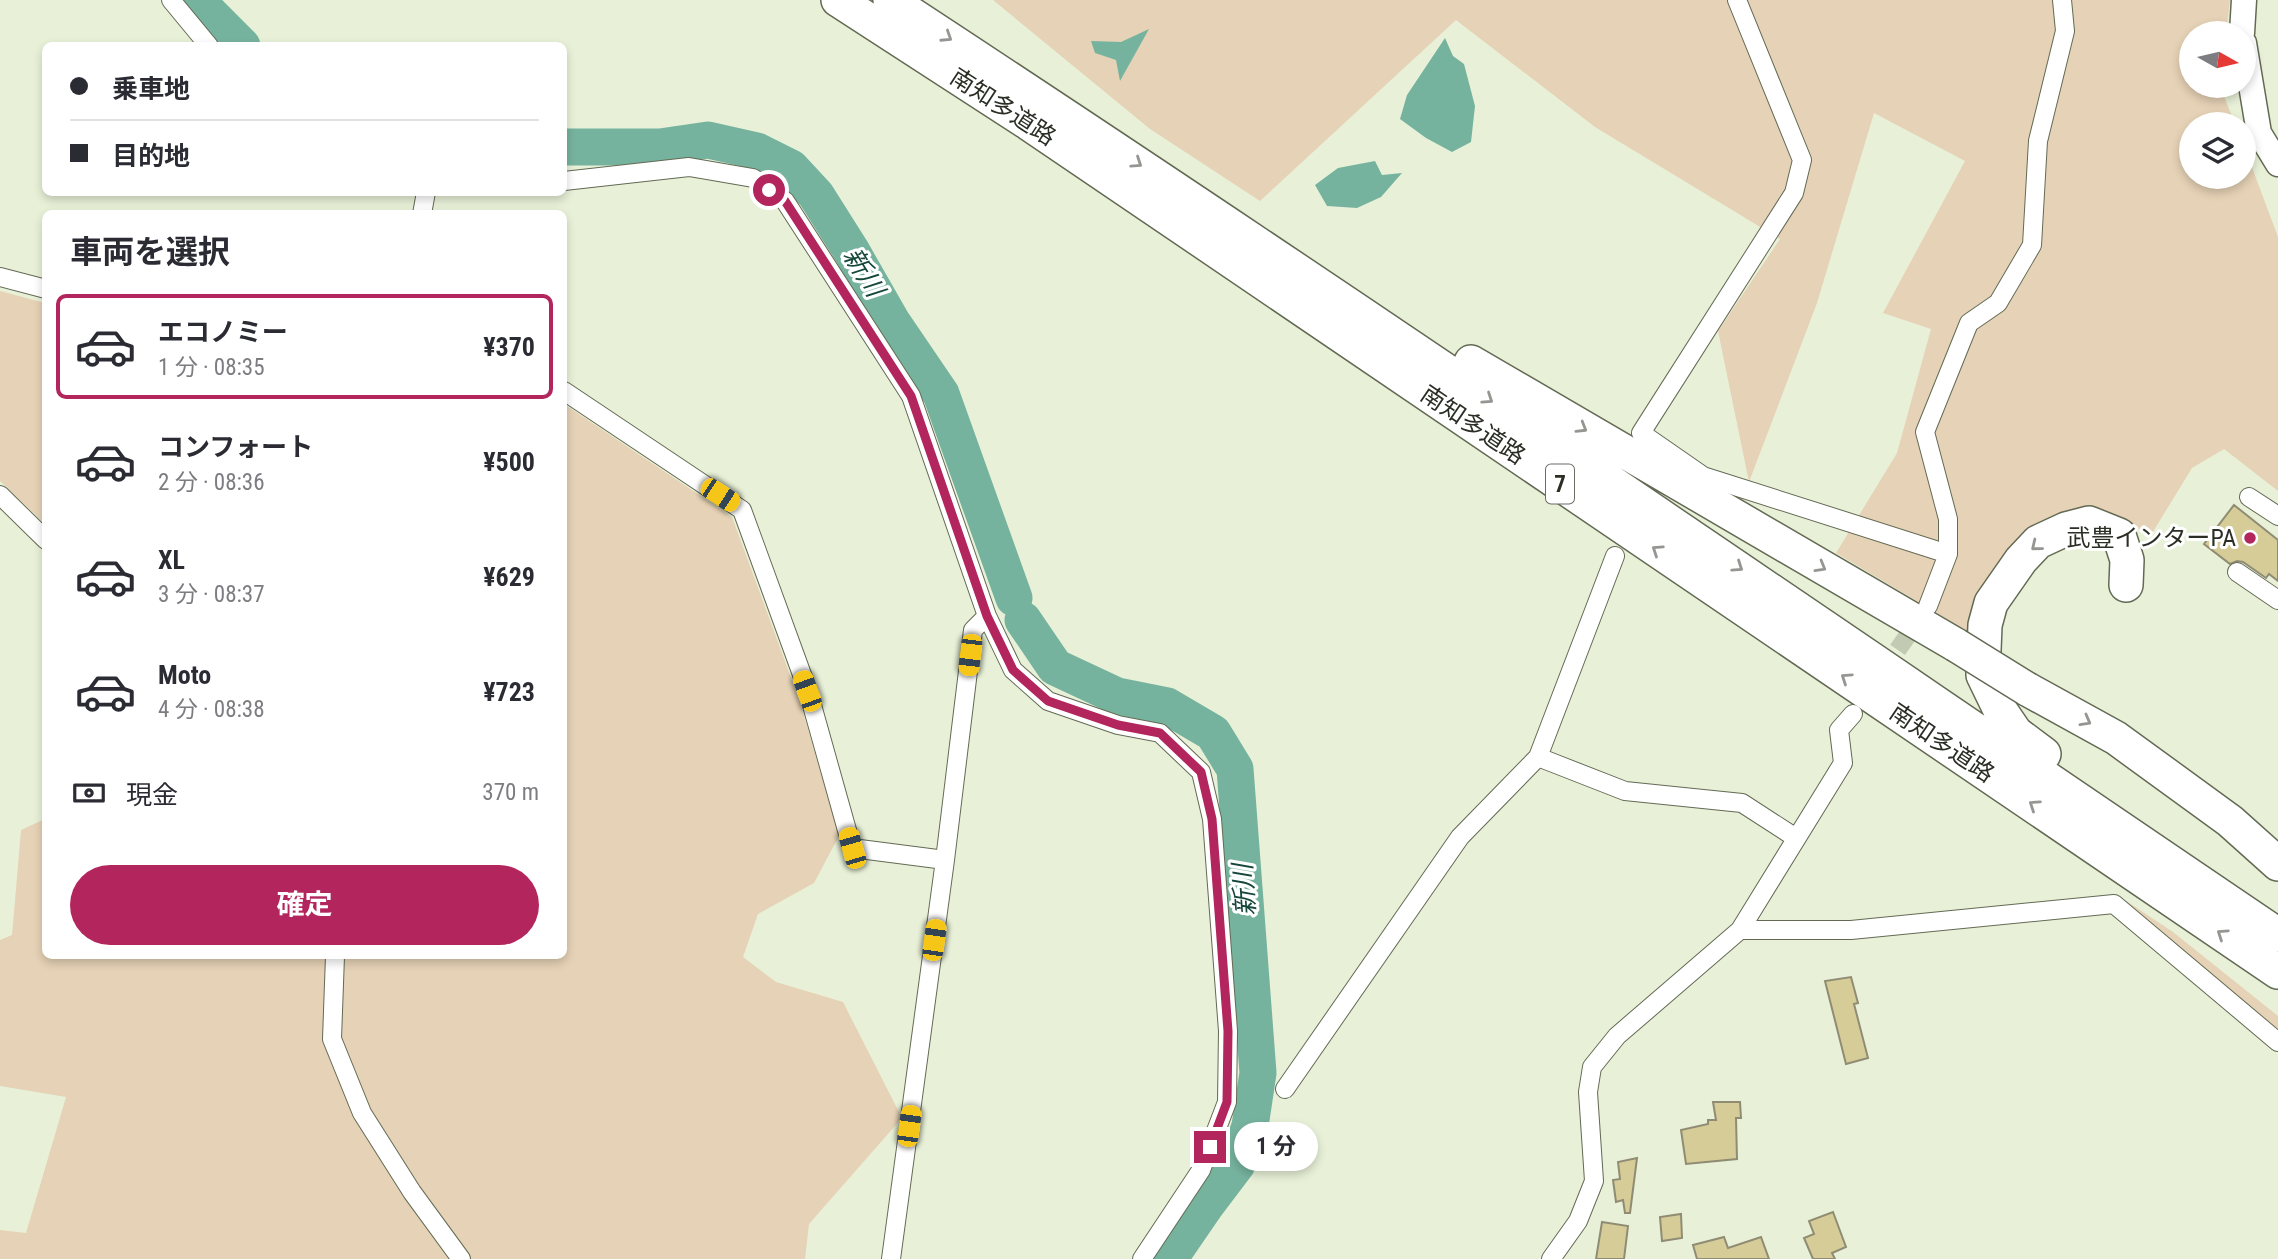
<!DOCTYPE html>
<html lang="ja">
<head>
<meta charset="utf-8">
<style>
  :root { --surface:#fff; --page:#f2f2f3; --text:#2b2b33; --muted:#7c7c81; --line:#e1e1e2; --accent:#b2255d }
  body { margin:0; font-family:"Roboto Condensed","Noto Sans JP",sans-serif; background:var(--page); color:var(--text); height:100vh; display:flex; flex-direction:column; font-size:26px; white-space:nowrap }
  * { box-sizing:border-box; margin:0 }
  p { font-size:23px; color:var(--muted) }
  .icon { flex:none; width:38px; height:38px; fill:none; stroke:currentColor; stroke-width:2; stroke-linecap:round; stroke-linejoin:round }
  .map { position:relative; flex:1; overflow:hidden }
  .drawer { position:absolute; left:42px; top:210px; width:525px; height:749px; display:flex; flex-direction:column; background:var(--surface); border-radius:10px; box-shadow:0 4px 10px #0003 }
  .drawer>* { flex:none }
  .hud { position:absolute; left:42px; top:42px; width:525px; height:154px; border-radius:10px; box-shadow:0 4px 10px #0003; display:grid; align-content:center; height:154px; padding:0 28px; background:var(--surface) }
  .needle { width:46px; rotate:98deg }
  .fabs { position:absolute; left:2179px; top:21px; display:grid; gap:14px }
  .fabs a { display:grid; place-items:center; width:77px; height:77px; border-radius:50%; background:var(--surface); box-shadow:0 4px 10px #0003; font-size:35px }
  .end { position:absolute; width:32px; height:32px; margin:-16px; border:9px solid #b2255d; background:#fff; box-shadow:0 0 0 4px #fff }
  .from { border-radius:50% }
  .bubble { position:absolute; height:49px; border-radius:24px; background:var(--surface); box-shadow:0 4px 10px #0003; font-size:23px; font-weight:700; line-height:49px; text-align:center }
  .car { position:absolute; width:21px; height:42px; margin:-21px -10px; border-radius:9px; box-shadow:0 0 5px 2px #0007; background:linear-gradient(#f5c518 24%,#345 0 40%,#f5c518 0 76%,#345 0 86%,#f5c518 0) }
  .hud b { display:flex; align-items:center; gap:24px; height:66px; font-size:26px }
  .hud b+b { border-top:2px solid var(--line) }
  .hud i { width:18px; height:18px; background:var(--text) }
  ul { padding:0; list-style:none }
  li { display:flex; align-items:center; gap:21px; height:105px; margin:0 14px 10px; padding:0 14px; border:4px solid transparent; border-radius:10px }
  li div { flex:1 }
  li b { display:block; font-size:26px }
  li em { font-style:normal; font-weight:700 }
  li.on { border-color:var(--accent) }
  li>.icon { width:63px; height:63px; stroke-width:1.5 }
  h2 { padding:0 28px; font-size:32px; line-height:84px }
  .pay { display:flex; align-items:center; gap:18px; height:77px; padding:0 28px; font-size:26px }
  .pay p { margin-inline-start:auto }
  .action { display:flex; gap:14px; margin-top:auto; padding:14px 28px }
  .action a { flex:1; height:80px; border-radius:42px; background:var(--accent); color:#fff; font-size:28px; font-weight:700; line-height:80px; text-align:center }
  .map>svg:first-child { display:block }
  .green { fill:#e6d2b6 }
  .water { fill:#76b39f }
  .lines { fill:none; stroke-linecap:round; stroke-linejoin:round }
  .river { stroke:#76b39f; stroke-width:37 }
  .building { fill:#d5cc98; stroke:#908c74; stroke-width:2 }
  .street-tunnel { stroke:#c2cab4; stroke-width:18; stroke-dasharray:18 9; stroke-linecap:butt }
  .street-casing { stroke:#636a54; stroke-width:20 }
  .secondary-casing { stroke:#636a54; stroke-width:27 }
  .highway-casing { stroke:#636a54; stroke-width:36 }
  .street { stroke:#fff; stroke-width:18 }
  .secondary { stroke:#fff; stroke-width:24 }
  .highway { stroke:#fff; stroke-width:33 }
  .highway-bridge-casing { stroke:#636a54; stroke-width:36; stroke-linecap:butt }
  .highway-bridge { stroke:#fff; stroke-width:33 }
  .oneway { stroke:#959692 }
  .route { stroke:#b2255d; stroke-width:9 }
  .poi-dot { fill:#b2255d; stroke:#fff; stroke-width:2.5 }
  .labels { text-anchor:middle; stroke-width:6; stroke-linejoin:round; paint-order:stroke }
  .shield { fill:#fff; stroke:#6b6d66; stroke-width:2 }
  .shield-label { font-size:23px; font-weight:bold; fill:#2b2e25 }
  .street-label { font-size:24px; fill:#2b2e25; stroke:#fff }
  .poi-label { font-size:24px; fill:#2b2e25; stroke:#fff; text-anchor:end }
  .water-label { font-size:26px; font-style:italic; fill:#15483a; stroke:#fff }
</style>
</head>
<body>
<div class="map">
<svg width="2278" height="1259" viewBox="0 0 2278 1259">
  <rect width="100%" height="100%" fill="#e8f1d8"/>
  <!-- green -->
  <path class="green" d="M993,0H2230L2226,33H2191V86H2220L2235,124H2191V177H2244V146L2278,237V491L2224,449L2192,468L2151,535L2106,514L2050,525L1969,632L1836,553L1897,453L1931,329L1883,313L1965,161L1874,113L1817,303L1749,482L1718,331L1780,239L1595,127L1456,20L1260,201L1150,129Z
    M0,291L45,303V524L0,481Z
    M564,404L732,517L800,702L839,836L814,883L758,914L743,957L776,982L843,1002L902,1118L809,1224L805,1259H0V1230L26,1233L66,1097L0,1086V940L12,935L21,830L45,819L46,956H564Z
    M2125,900L2173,932L2278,1016V1030Z"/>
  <!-- water -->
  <path class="water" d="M1149,29L1120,81L1116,60L1095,53L1091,41L1121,42Z
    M1445,38L1453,56L1464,64L1475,106L1471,142L1452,152L1426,138L1400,119L1407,95Z
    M1375,161L1382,175L1402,173L1381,197L1357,208L1327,206L1315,185L1338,168Z"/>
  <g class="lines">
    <!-- river -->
    <path class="river" d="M196,0L242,46
      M564,147H660L708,140L757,151L791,168L816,195L852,252L892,322L941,394L1014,598
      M1023,620L1055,667L1117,696L1167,706L1213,733L1235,769L1258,1073L1250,1126L1237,1164L1206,1205L1169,1259"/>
  </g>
  <!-- building -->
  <path class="building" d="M2234,505L2278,540V581L2269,574L2266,578L2243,562L2237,561L2230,564L2204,544Z
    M1851,977L1858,1003L1854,1004L1868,1058L1846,1064L1825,981Z
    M1713,1102H1740L1741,1118H1736L1737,1159L1686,1164L1681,1130L1708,1124V1120H1716Z
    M1637,1158L1630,1213H1625L1623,1200L1616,1202L1613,1180L1620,1179L1618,1162Z
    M1833,1212L1846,1247L1832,1253L1835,1259H1813L1804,1238L1814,1234L1809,1221Z
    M1681,1214L1682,1238L1662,1241L1660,1217Z
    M1602,1222L1628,1226L1624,1259H1596Z
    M1724,1237L1728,1248L1761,1237L1769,1259H1697L1693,1245Z"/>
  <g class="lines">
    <!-- street-tunnel -->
    <path class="street-tunnel" d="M1882,672L1920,618"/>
    <!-- street casing -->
    <g class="street-casing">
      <path id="street" d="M171,0L209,46
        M1737,0L1802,160L1794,193L1641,433L1703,476L1948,554
        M564,181L689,167L753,178L785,201L911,396L987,616L1013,670L1048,701L1118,725L1160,733L1201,772L1212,819L1228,1031L1227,1102L1201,1170L1142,1259
        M422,214L426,192
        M0,277L46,289
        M564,391L742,510L808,691L852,848L945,860
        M0,495L46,540
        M2249,497L2278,516
        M2237,572L2278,600
        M1928,606L1948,554V519L1925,432L1969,323L1998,303L2032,245L2038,141L2065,31L2062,0
        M1538,757L1625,791L1742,803L1796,838
        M1740,930H1851L2114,904L2278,1042
        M335,956L332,1039L362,1113L412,1192L461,1259
        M1285,1089L1460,837L1538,757L1615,556
        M891,1259L945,860L973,630L987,616
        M1551,1259L1578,1221L1594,1181L1588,1092L1592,1067L1617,1036L1740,930L1843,763L1839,730L1853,714"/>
    </g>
    <!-- secondary casing -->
    <g class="secondary-casing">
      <path id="secondary" d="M2242,33L2244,0
        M2244,43L2259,133L2278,164"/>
    </g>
    <!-- highway casing -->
    <g class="highway-casing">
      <path id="highway" d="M838,0L1028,123L2278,972
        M890,0C1357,306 1816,622 2278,935
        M1471,362L1956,645
        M2027,689L2116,738L2230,821L2278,864
        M2044,754L2016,733L1999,708L1983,675L1985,625L1991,603L2021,560L2038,542L2066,529L2089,523L2119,535L2127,560L2126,585"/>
    </g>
    <!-- street -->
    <use href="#street" class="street"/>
    <!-- secondary -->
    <use href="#secondary" class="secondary"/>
    <!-- highway -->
    <use href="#highway" class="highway"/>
    <!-- highway-bridge casing -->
    <g class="highway-bridge-casing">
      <path id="highway-bridge" d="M1956,645L2027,689"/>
    </g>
    <!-- highway-bridge -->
    <use href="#highway-bridge" class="highway-bridge"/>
  </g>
  <!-- one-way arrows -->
  <defs><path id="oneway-chevron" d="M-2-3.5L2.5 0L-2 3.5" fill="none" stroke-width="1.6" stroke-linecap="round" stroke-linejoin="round" transform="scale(1.75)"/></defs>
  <g class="oneway">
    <use href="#oneway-chevron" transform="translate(947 37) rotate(33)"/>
    <use href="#oneway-chevron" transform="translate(1137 163) rotate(34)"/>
    <use href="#oneway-chevron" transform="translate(1488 399) rotate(34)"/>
    <use href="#oneway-chevron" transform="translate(1582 428) rotate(31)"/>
    <use href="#oneway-chevron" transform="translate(2036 546) rotate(141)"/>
    <use href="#oneway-chevron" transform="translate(1657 550) rotate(-146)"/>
    <use href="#oneway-chevron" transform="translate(1738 567) rotate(34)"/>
    <use href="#oneway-chevron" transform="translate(1821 567) rotate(30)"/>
    <use href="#oneway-chevron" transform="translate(1846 678) rotate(-146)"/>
    <use href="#oneway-chevron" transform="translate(2086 721) rotate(29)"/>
    <use href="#oneway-chevron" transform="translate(2034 805) rotate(-146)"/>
    <use href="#oneway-chevron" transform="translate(2222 934) rotate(-146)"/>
  </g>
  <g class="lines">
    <!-- route -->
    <path class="route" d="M769,190L785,201L911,396L987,616L1013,670L1048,701L1118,725L1160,733L1201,772L1212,819L1228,1031L1227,1102L1210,1147"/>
  </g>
  <!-- markers -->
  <circle class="poi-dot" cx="2250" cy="538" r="7"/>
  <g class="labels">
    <!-- shield labels -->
    <rect class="shield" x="1546" y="464.5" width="28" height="39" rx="5"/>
    <g class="shield-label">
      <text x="1560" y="492">7</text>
    </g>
    <!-- street labels -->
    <g class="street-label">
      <text transform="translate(1003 107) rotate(33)" y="8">南知多道路</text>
      <text transform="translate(1473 425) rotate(34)" y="8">南知多道路</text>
      <text transform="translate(1942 743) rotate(34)" y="8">南知多道路</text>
    </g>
    <!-- poi labels -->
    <g class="poi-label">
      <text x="2236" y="546">武豊インターPA</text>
    </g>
    <!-- water labels -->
    <g class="water-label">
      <text transform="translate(864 272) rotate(58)" y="9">新川</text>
      <text transform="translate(1244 890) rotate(-94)" y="9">新川</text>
    </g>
  </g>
</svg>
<div class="fabs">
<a><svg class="needle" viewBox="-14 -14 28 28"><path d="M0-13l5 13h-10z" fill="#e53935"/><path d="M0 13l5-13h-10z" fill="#7c7c81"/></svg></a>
<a><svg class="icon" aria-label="layers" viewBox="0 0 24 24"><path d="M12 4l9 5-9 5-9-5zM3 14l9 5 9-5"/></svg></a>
</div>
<i class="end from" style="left:769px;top:190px"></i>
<i class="end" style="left:1210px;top:1147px"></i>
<div class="bubble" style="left:1234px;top:1122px;width:84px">1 分</div>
<i class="car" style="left:720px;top:495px;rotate:123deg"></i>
<i class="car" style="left:970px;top:655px;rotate:187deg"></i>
<i class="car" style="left:807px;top:691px;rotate:340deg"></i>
<i class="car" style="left:852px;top:848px;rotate:344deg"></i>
<i class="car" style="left:934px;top:940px;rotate:8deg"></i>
<i class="car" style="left:909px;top:1126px;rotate:8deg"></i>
<div class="hud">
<b><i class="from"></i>乗車地</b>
<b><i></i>目的地</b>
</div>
<section class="drawer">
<h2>車両を選択</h2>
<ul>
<li class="on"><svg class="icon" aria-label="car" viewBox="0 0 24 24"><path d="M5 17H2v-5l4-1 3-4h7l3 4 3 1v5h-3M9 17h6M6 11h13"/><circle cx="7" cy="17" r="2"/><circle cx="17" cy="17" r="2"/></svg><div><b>エコノミー</b><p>1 分 · 08:35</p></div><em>¥370</em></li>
<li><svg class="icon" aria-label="car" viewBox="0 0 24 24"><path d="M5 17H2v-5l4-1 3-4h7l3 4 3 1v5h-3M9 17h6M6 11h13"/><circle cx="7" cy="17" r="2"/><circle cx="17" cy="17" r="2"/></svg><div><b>コンフォート</b><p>2 分 · 08:36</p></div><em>¥500</em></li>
<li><svg class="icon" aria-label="car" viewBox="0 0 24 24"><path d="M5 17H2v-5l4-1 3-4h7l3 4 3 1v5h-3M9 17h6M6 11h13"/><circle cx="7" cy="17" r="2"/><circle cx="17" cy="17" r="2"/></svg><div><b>XL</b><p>3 分 · 08:37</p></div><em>¥629</em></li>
<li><svg class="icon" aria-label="car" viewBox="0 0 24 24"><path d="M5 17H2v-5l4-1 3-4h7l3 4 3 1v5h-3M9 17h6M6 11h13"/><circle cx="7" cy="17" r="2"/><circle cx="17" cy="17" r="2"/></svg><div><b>Moto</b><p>4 分 · 08:38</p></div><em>¥723</em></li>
</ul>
<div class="pay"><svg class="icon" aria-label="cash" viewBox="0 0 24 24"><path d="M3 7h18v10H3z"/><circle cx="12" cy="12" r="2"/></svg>現金<p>370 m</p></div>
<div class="action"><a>確定</a></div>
</section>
</div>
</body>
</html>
